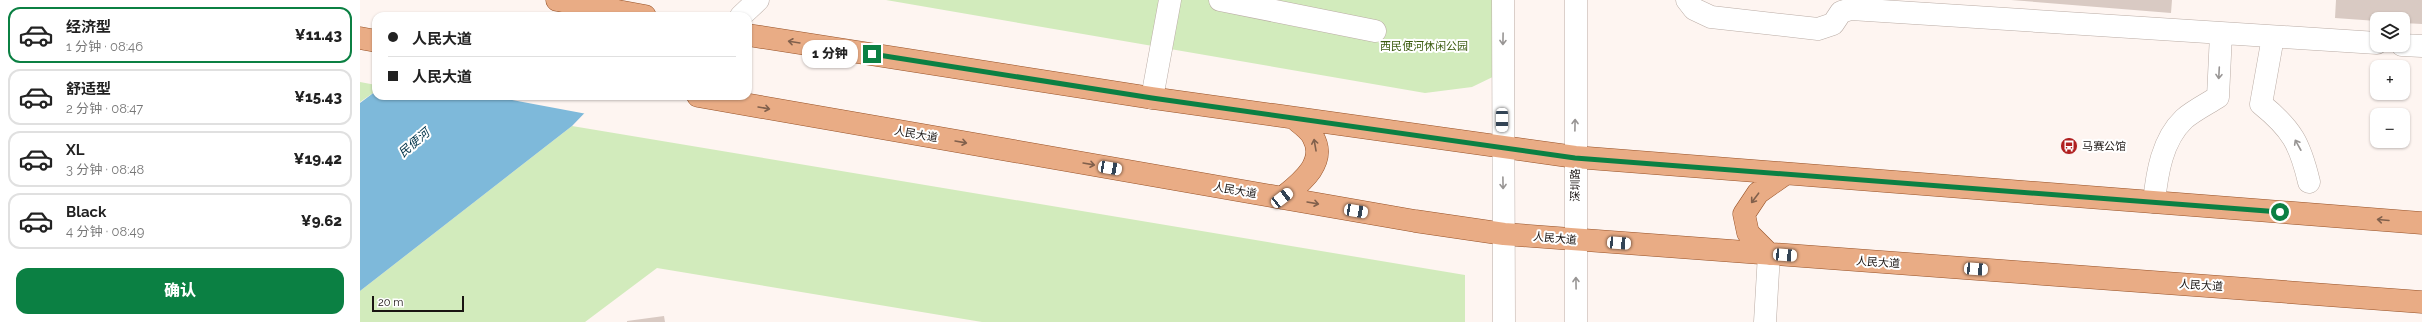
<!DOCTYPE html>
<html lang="zh">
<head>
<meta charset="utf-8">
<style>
  :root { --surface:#fff; --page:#f2f2f2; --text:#222; --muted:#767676; --line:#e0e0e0; --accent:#0b8043 }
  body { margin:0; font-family:Raleway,"Noto Sans SC",sans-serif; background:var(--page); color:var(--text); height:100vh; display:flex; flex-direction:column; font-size:15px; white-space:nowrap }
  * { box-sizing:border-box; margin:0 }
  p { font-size:13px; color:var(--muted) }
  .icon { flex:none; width:22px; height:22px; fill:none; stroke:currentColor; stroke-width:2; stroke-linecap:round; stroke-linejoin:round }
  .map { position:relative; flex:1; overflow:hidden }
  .sheet { display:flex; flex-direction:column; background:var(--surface); width:360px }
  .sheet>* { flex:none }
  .guide { position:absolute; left:12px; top:12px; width:380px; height:88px; border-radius:12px; box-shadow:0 1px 3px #0004; display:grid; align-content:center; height:88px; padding:0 16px; background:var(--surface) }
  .controls { position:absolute; left:2010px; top:12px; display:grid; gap:8px }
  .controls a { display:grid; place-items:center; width:40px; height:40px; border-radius:8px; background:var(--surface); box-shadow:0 1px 3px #0004; font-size:20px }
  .scale { position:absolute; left:12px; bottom:10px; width:92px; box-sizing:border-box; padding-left:4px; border:2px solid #191412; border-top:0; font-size:11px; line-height:14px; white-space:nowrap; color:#191412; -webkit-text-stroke:3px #fff; paint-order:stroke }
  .end { position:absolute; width:18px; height:18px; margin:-9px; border:5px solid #0b8043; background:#fff; box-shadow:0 0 0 2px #fff }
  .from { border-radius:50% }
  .bubble { position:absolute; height:28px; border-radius:12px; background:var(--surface); box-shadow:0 1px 3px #0004; font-size:13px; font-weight:800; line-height:28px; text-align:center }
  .car { position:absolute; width:12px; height:24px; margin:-12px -6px; border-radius:5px; box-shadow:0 0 3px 1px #0007; background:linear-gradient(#fff 24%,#345 0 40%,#fff 0 76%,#345 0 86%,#fff 0) }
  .guide b { display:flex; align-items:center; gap:14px; height:38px; font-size:15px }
  .guide b+b { border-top:1px solid var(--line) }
  .guide i { width:10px; height:10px; background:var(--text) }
  ul { padding:7px 0 0; list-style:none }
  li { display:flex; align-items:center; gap:12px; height:56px; margin:0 8px 6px; padding:0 8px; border:2px solid var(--line); border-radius:12px }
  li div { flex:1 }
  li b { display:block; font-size:15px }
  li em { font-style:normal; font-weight:800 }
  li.active { border-color:var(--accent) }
  li>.icon { width:36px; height:36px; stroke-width:1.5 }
  .action { display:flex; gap:8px; margin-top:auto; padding:8px 16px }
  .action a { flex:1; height:46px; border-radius:12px; background:var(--accent); color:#fff; font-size:16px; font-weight:800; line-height:46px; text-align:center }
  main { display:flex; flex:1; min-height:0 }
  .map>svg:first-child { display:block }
  .green { fill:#d2ebbc }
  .water { fill:#7eb9da }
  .pier { fill:#fef5f1 }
  .building { fill:#d9cac3 }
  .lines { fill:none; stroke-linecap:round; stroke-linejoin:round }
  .minor-casing { stroke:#baaca5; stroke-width:23 }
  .major-casing { stroke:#975228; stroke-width:23 }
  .minor { stroke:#fff; stroke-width:22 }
  .major { stroke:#e9ac85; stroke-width:22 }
  .oneway { stroke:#989594 }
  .oneway2 { stroke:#81604c }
  .route { stroke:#0b8043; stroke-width:5 }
  .labels { text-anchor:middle; stroke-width:4; stroke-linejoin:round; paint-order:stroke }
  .park-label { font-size:11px; fill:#3b5b0f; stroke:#fff }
  .street-label { font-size:11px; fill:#191412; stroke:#fff }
  .poi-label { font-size:11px; fill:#191412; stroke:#fff; text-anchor:start }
  .water-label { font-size:12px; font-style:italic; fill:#003349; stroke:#fff }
</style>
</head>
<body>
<main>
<section class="sheet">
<ul>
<li class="active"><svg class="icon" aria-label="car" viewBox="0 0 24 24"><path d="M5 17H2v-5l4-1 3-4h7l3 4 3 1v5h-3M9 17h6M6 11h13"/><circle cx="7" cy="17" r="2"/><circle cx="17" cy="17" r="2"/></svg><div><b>经济型</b><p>1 分钟 · 08:46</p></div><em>¥11.43</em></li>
<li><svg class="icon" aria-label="car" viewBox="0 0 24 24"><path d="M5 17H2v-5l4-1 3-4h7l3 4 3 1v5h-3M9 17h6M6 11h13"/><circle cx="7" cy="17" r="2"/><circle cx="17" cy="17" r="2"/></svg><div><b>舒适型</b><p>2 分钟 · 08:47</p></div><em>¥15.43</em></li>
<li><svg class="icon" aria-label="car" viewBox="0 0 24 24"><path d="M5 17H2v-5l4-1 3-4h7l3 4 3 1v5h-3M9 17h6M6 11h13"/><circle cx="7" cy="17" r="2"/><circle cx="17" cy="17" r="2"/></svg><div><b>XL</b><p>3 分钟 · 08:48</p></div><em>¥19.42</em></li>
<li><svg class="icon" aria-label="car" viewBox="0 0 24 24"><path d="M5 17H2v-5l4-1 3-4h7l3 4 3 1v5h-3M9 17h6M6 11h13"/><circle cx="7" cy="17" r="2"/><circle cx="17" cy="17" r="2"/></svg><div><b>Black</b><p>4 分钟 · 08:49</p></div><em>¥9.62</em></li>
</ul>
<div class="action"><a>确认</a></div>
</section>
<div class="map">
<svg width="2062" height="322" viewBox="0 0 2062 322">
  <rect width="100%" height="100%" fill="#fef5f1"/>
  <!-- green -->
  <path class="green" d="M526,0H1143V72L1112,87L1065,93Z
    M0,82L16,85V91L0,102Z
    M212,126L1105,275V322H622L297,268L225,322H0V291Z"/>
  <!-- water -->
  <path class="water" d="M16,91V96H241L212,126L0,291V103Z"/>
  <!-- pier -->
  <path class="pier" d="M118,0H333L319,16H174L112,5Z
    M130,96H243L227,114Z"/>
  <!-- building -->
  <path class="building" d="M1651,0H1812L1811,13Z
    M1976,0H2062V24L2043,23V19H2017V21L1975,18Z
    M304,316L305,322H267V321Z"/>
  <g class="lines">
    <!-- minor casing -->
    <g class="minor-casing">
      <path id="minor" d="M860,0L1015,31
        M1143,0L1144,322
        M1216,0V322
        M1327,0L1334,9L1351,17L1458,29L1473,24L1481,12L1491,9L2017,43
        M381,16L398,0
        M1913,37L1901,104C1932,129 1940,144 1949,182
        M2042,45L2062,46
        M792,98L810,0
        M1794,202C1797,173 1802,140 1824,119C1833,111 1847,104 1858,97L1861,34
        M1405,322L1409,254"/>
    </g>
    <!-- major casing -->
    <g class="major-casing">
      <path id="major" d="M197,0L285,16
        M388,35L792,98L1215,157L2062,223
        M0,38L16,41
        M338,96L1055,221L1144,234L2062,302
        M922,198C939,184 968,163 953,137C950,130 941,124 935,119
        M1409,254L1388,233L1384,214L1398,193L1425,174"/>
    </g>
    <!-- minor -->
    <use href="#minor" class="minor"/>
    <!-- major -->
    <use href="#major" class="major"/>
  </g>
  <!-- one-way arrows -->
  <defs><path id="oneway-shaft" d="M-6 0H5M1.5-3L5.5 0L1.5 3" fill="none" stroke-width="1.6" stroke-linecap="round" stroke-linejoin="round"/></defs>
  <g class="oneway">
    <use href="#oneway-shaft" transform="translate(1143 39) rotate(91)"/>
    <use href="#oneway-shaft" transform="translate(1859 73) rotate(93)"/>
    <use href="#oneway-shaft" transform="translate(1215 125) rotate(-89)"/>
    <use href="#oneway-shaft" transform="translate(1938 145) rotate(-119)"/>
    <use href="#oneway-shaft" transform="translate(1143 183) rotate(89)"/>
    <use href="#oneway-shaft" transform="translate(1216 283) rotate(-91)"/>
  </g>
  <g class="oneway2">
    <use href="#oneway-shaft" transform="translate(434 42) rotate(-171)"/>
    <use href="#oneway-shaft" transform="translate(404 108) rotate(10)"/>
    <use href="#oneway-shaft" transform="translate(601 142) rotate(10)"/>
    <use href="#oneway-shaft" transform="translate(955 145) rotate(-100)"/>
    <use href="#oneway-shaft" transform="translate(729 164) rotate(10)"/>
    <use href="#oneway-shaft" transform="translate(1395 198) rotate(127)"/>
    <use href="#oneway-shaft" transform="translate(953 203) rotate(10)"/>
    <use href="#oneway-shaft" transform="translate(2023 220) rotate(-175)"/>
  </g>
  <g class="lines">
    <!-- route -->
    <path class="route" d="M512,54L792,98L1215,158L1920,212"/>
  </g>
  <!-- icons -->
  <defs>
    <g id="bus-disc" transform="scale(0.9)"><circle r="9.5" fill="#b01f1f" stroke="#fff"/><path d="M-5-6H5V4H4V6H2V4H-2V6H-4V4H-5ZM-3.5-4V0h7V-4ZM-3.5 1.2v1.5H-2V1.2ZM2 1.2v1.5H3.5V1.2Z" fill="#fff"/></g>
  </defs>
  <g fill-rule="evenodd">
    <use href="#bus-disc" x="1709" y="146"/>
  </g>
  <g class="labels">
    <!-- park labels -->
    <g class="park-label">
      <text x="1064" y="50">西民便河休闲公园</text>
    </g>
    <!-- street labels -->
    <g class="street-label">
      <text transform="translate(556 134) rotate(10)" y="4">人民大道</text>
      <text transform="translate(1215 185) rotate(-90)" y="4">深圳路</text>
      <text transform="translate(875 190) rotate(10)" y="4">人民大道</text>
      <text transform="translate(1195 238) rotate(5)" y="4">人民大道</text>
      <text transform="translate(1518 262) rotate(4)" y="4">人民大道</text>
      <text transform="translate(1841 285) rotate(4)" y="4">人民大道</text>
    </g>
    <!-- poi labels -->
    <g class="poi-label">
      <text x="1722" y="150">马赛公馆</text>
    </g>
    <!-- water labels -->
    <g class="water-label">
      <text transform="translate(54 143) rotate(-41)" y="4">民便河</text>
    </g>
  </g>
</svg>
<div class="controls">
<a><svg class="icon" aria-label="layers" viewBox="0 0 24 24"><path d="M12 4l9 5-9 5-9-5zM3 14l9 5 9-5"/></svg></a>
<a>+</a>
<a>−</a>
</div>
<div class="scale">20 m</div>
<i class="end from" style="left:1920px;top:212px"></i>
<i class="end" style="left:512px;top:54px"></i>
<div class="bubble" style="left:442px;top:40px;width:56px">1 分钟</div>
<i class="car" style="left:1142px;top:120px;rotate:180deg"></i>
<i class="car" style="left:750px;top:168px;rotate:100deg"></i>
<i class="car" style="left:922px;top:198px;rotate:52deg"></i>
<i class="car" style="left:996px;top:211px;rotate:100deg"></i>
<i class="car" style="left:1259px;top:243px;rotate:94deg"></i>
<i class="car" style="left:1425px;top:255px;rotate:94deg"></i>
<i class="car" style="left:1616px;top:269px;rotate:94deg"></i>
<div class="guide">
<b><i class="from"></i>人民大道</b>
<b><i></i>人民大道</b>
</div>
</div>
</main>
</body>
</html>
